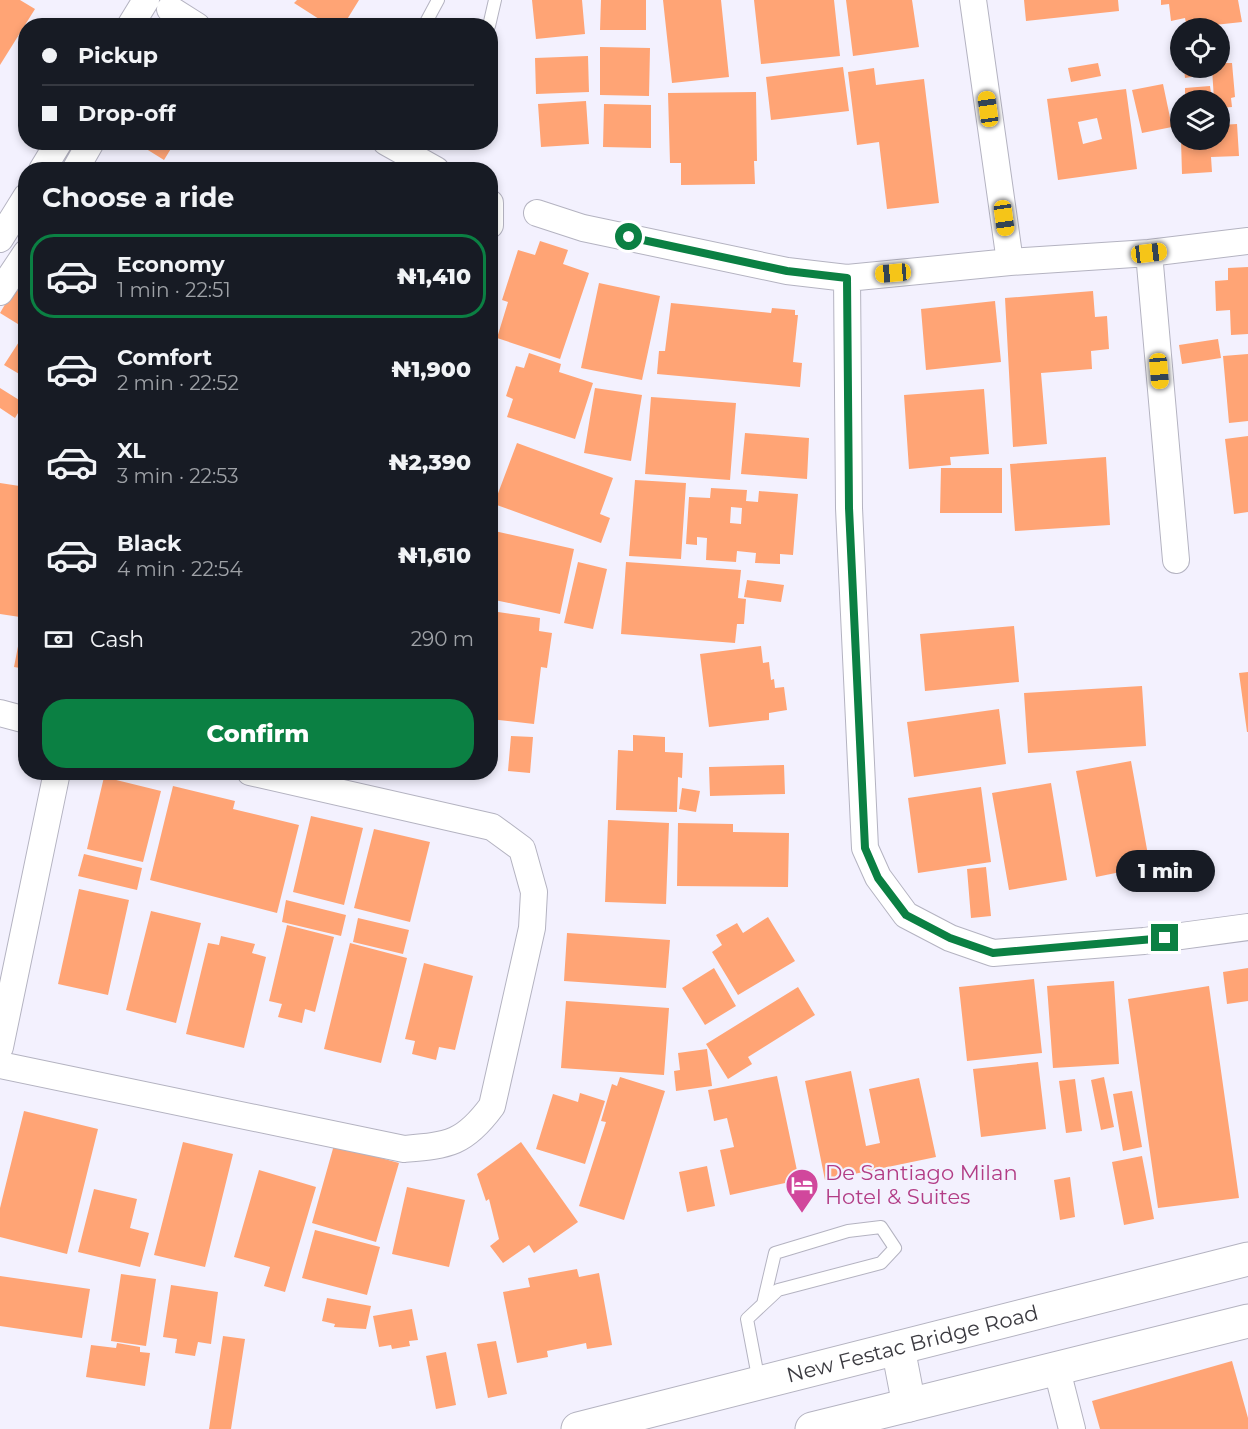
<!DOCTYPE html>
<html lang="en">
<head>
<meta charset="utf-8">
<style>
  :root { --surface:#171b24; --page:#242831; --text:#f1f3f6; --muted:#9ea1a6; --line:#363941; --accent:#0b8043 }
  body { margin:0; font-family:Montserrat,sans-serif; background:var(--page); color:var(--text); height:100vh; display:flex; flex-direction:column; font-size:22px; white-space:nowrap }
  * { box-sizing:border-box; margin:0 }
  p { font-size:20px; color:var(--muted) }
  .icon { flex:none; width:33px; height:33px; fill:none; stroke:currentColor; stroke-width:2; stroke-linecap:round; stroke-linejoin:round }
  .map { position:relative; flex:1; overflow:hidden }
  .sheet { position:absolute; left:18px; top:162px; width:480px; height:618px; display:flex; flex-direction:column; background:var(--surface); border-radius:24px; box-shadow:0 3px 9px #0003 }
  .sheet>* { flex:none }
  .hud { position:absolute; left:18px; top:18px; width:480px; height:132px; border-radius:24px; box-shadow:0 3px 9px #0003; display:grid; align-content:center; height:132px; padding:0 24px; background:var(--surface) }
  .buttons { position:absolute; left:1170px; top:18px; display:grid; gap:12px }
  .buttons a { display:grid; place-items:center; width:60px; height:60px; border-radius:50%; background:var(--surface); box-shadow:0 3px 9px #0003; font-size:30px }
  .end { position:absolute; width:27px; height:27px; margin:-14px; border:8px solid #0b8043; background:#fff; box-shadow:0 0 0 3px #fff }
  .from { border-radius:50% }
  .bubble { position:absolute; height:42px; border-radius:21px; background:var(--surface); box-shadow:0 3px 9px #0003; font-size:20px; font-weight:800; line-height:42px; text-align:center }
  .car { position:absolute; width:18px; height:36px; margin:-18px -9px; border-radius:8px; box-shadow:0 0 4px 2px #0007; background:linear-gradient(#f5c518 24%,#345 0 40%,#f5c518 0 76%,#345 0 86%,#f5c518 0) }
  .hud b { display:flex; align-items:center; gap:21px; height:57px; font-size:22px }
  .hud b+b { border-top:2px solid var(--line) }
  .hud i { width:15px; height:15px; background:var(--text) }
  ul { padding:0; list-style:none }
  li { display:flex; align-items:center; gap:18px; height:84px; margin:0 12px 9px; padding:0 12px; border:3px solid transparent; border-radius:24px }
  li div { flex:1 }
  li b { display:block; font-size:22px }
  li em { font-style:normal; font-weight:800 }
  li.active { border-color:var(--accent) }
  li>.icon { width:54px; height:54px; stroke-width:1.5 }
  h2 { padding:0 24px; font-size:27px; line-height:72px }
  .pay { display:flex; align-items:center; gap:15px; height:66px; padding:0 24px; font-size:22px }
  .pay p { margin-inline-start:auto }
  .cta { display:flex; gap:12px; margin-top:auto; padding:12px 24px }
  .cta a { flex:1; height:69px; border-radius:24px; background:var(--accent); color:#fff; font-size:24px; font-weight:800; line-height:69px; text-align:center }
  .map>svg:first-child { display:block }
  .building { fill:#ffa475; fill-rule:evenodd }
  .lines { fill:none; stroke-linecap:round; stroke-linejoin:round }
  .lane-casing { stroke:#b4b3c1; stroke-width:14 }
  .street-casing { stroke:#b4b3c1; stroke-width:28 }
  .secondary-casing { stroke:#b4b3c1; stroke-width:35 }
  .lane { stroke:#fff; stroke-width:12 }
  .street { stroke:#fff; stroke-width:26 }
  .secondary { stroke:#fff; stroke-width:33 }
  .route { stroke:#0b8043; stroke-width:8 }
  .labels { text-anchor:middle; stroke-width:4.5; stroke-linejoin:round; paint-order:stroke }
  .hotel-label { font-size:21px; fill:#b23c85; stroke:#f3f1fe; text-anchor:start }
  .street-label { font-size:21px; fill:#3c3b41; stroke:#f3f1fe }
</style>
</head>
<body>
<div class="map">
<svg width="1248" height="1429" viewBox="0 0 1248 1429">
  <rect width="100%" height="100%" fill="#f3f1fe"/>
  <!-- building -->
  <path class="building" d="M0,0H20L35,9L0,65Z
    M297,0H359L343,26H330L294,3Z
    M532,0H582L585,34L536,39Z
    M601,0H646V30H600Z
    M663,0H721L729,77L672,83Z
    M754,0H834L840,56L761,64Z
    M846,0H912L919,47L853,56Z
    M1024,0H1118L1119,11L1026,21Z
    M1161,0H1238L1242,22L1187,28L1185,18L1171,21L1169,4L1161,5Z
    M1220,41H1224L1225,63H1232L1235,97L1231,98L1232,107L1220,108V100H1214L1212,68H1220Z
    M600,47L650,48L649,96L600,95Z
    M588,56L589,92L536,94L535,58Z
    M1098,63L1101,76L1071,82L1068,68Z
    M843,67L849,111L771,120L766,77Z
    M874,68L876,85L924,79L939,203L887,209L879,142L857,145L848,72Z
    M1184,68H1209L1210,74L1185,78Z
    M1163,84L1172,127L1142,133L1132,90Z
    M1210,86L1212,100H1185V88Z
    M1126,89L1137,169L1058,180L1047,99ZM1097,118L1102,139L1083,144L1078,122Z
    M756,92L757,161H754L755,184L681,185V163H670L668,93Z
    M586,101L589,144L541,147L538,104Z
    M604,104L651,105V148L603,147Z
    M1237,124L1239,156L1211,157L1212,172L1182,174L1181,140H1220V125Z
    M135,142H175L164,160Z
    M540,241L568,250L563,264L589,273L560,359L497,338L508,302L502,300L518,250L535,255Z
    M1248,267V334L1231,335L1230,310L1216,311L1215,281L1228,280V268Z
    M18,282L26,286V329L0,313Z
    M599,283L660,296L642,380L581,368Z
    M1093,291L1095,317L1107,316L1109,349L1091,351L1092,369L1041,373L1047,444L1013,447L1005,298Z
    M995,301L1001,362L926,370L921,309Z
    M671,303L771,313L772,308L795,310V315H798L793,362L802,363L800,387L657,374L659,351H665Z
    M26,331V378L4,365Z
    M1218,339L1221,358L1182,364L1179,345Z
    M529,353L561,364L559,372L593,383L575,439L507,417L513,399L506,396L516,366L524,368Z
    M1248,354V421L1229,423L1223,356Z
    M0,388L24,403L15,418L0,408Z
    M595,388L642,395L631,461L584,453Z
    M984,389L989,454L950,457L951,465L909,469L904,395Z
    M651,397L736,403L730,480L645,474Z
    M745,433L809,438L807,479L741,474Z
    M1248,436V512L1234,514L1225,439Z
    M517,443L613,478L600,514L610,518L601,543L494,504Z
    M1106,457L1110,525L1015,531L1010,464Z
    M941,468H1002V513H940Z
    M635,480L686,483L681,559L629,556Z
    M0,483L26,487V589L20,617L0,614Z
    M711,488L747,490L746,501L758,502L759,491L798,494L793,555L780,554V564L755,563L756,553L737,551L736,562L706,560L707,538L697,537V545L686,544L689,497L710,498ZM731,507L742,508L741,524L730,523Z
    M490,530L574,549L560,614L490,599Z
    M578,562L607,569L593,629L564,623Z
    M626,562L741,570L738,598L746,599L744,624H737L735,643L621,634Z
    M747,580L784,585L781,602L744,597Z
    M498,612L540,618L539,631L552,633L547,668L541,667L534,724L490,719V624L496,625Z
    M1014,626L1019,682L925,691L920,634Z
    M21,631L26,632V669L14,667Z
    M761,646L763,663L769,662L771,680L774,679L775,688L784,687L787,710L769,713V720L709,727L700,654Z
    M1248,672V732H1247L1239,673Z
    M1142,686L1146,746L1028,753L1024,693Z
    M999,709L1006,764L914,777L907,722Z
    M633,735L665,737V752L683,753L682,778L678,777L677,812L616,810L618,750L633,751Z
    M511,736L533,737L530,773L508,771Z
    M1131,761L1150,866L1096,877L1076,771Z
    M784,765L785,794L710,796L709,767Z
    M104,777L161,791L143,862L87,849Z
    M1051,783L1067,880L1009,890L992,793Z
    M173,786L235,801L233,809L299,825L277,913L150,880Z
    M981,787L991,862L918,873L908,798Z
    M682,788L700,791L696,812L679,809Z
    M311,816L363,828L344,905L293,892Z
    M608,820L669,823L666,904L605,902Z
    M678,823L733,824V832L789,833L788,887L677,886Z
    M374,829L430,842L410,922L354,908Z
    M84,854L142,868L137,890L78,876Z
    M986,867L991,916L971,918L967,869Z
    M79,889L129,900L108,995L58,984Z
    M286,900L346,915L341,936L282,922Z
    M151,911L201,923L176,1023L126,1010Z
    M768,917L795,961L738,995L712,952L722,945L716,935L737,923L743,933Z
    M358,918L409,930L403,954L353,942Z
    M287,925L334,937L315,1012L305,1009L302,1023L278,1017L282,1004L269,1001Z
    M567,933L670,940L666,988L564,981Z
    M221,936L255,944L252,953L266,957L244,1048L186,1034L208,943L219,945Z
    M350,943L407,958L381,1063L324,1049Z
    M424,963L473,976L455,1050L439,1047L436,1060L412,1054L415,1041L405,1039Z
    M714,968L736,1006L705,1025L682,988Z
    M1248,968V1001L1227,1004L1223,972Z
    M1034,979L1042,1053L967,1061L959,987Z
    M1114,981L1119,1064L1053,1068L1047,986Z
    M1209,986L1239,1198L1158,1208L1128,999Z
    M798,987L815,1015L748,1057L752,1064L728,1079L706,1044Z
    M566,1001L669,1008L664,1075L561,1068Z
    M707,1049L712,1086L676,1091L674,1071L680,1070L678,1053Z
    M1038,1062L1046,1129L981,1137L973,1069Z
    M851,1071L866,1146L880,1143L869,1089L919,1078L936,1157L825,1180L805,1081Z
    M777,1076L799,1180L730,1195L720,1150L734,1147L727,1118L714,1121L708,1090Z
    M620,1077L665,1091L624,1220L579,1206L606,1122L601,1121L612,1084L617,1086Z
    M1104,1077L1114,1127L1101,1130L1091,1080Z
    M1075,1079L1082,1131L1066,1133L1059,1081Z
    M1132,1091L1142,1147L1123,1151L1113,1094Z
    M580,1093L605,1101L585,1164L536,1149L553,1094L578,1102Z
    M24,1111L98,1129L67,1254L0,1237V1208Z
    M183,1142L233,1154L205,1267L154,1255Z
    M521,1142L578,1222L534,1253L529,1245L503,1263L490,1246L499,1239L489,1199L486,1201L477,1174Z
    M334,1145L399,1163L376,1242L312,1223Z
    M1142,1156L1154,1219L1124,1225L1112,1162Z
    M707,1166L715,1206L687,1212L679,1172Z
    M259,1170L316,1187L285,1292L264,1286L270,1267L234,1257Z
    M1070,1177L1075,1217L1060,1220L1054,1180Z
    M407,1187L465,1200L449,1267L392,1254Z
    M94,1189L137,1199L130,1228L149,1233L140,1267L78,1252Z
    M315,1230L380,1247L367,1295L302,1278Z
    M577,1269L579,1277L599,1273L612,1345L587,1349L586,1343L547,1351L548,1357L517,1363L503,1292L530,1287L528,1278Z
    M121,1274L156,1279L146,1346L111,1341Z
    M0,1276L90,1289L82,1338L0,1326Z
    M171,1285L218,1292L211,1344L198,1342L195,1356L175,1353L177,1339L163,1337Z
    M327,1298L371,1306L366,1329L334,1327L335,1324L322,1321Z
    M412,1309L418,1340L409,1341L410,1346L392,1349L391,1345L379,1347L373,1316Z
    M223,1336L245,1339L231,1429H209Z
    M496,1341L507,1394L488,1398L477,1344Z
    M117,1343L140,1347V1352L150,1353L145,1386L86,1377L91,1345L116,1348Z
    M446,1352L456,1405L436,1409L426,1356Z
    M1232,1361L1248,1418V1429H1100L1092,1401Z"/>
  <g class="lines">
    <!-- lane casing -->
    <g class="lane-casing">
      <path id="lane" d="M424,26L438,0
        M489,26L495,0
        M759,1382L747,1319L778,1290L881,1263L895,1248L881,1227L848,1231L775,1253L763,1304"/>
    </g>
    <!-- street casing -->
    <g class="street-casing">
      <path id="street" d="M973,0L1010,262
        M170,9L197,26
        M130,26L146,0
        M386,142L436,170
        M42,170L59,142
        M75,170L91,142
        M490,203V225
        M537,213L583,228L787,271L847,278L1010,262L1149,253L1248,241
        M0,239L26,197
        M1149,253L1176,560
        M847,278L849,508L865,848L878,877L906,915L950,938L993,953L1144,941L1248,927
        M0,292L26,253
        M0,713L26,720
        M0,1047L57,772
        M0,1065L404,1149C449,1145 464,1144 492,1106L532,928L534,892L522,849L492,827L250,772
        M1057,1370L1072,1429"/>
    </g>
    <!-- secondary casing -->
    <g class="secondary-casing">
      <g id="secondary">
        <path d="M898,1348L909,1405"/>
        <path id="s1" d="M578,1429L1248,1259"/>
        <path d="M812,1429L1248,1321"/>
      </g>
    </g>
    <!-- lane -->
    <use href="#lane" class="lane"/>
    <!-- street -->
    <use href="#street" class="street"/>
    <!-- secondary -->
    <use href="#secondary" class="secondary"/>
  </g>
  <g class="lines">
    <!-- route -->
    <path class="route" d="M629,237L787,271L847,278L849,508L865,848L878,878L906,915L950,938L993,953L1165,938"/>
  </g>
  <!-- icons -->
  <defs>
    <g id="hotel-pin" transform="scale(1.725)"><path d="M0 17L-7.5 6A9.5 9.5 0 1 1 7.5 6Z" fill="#d1479c" stroke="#f3f1fe"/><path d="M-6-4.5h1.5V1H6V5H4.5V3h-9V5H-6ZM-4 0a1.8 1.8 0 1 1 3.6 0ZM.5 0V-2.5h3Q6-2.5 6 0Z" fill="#fff"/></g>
  </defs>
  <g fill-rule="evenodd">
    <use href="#hotel-pin" x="802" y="1185"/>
  </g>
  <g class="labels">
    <!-- hotel labels -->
    <g class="hotel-label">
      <text x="825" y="1180">De Santiago Milan<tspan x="825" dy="24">Hotel &amp; Suites</tspan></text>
    </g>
    <!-- street labels -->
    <g class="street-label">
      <text dy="7" stroke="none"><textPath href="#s1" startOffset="345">New Festac Bridge Road</textPath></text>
    </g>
  </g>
</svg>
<div class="buttons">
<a><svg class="icon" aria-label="locate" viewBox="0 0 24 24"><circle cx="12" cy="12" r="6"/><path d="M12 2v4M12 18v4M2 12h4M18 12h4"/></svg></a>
<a><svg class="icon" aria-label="layers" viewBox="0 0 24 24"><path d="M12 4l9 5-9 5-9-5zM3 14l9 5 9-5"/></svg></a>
</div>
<i class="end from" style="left:629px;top:237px"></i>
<i class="end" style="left:1165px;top:938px"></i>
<div class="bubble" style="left:1116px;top:850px;width:99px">1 min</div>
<i class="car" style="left:988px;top:109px;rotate:352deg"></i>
<i class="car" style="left:1004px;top:218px;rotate:172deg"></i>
<i class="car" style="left:1149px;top:253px;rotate:83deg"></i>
<i class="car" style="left:893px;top:273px;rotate:265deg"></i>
<i class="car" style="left:1159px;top:371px;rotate:175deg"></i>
<div class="hud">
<b><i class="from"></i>Pickup</b>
<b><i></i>Drop-off</b>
</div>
<section class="sheet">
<h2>Choose a ride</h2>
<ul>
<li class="active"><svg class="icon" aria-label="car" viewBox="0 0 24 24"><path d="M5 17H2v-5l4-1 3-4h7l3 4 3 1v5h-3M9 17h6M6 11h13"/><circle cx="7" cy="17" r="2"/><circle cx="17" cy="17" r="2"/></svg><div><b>Economy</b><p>1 min · 22:51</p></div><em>₦1,410</em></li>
<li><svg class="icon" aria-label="car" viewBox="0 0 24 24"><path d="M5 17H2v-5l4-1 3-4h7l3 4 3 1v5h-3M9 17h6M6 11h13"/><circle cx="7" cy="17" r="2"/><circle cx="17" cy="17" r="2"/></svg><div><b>Comfort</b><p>2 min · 22:52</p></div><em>₦1,900</em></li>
<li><svg class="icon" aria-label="car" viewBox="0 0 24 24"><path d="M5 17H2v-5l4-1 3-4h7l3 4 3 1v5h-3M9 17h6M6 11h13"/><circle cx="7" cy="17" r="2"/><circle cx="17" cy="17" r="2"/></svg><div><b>XL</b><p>3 min · 22:53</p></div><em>₦2,390</em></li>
<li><svg class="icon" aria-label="car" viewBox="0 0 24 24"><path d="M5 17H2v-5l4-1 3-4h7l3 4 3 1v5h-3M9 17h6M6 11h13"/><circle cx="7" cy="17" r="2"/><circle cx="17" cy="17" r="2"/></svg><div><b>Black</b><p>4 min · 22:54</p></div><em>₦1,610</em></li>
</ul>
<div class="pay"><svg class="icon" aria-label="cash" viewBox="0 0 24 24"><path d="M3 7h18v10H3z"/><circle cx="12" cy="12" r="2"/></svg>Cash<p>290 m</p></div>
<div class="cta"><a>Confirm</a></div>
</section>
</div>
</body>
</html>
